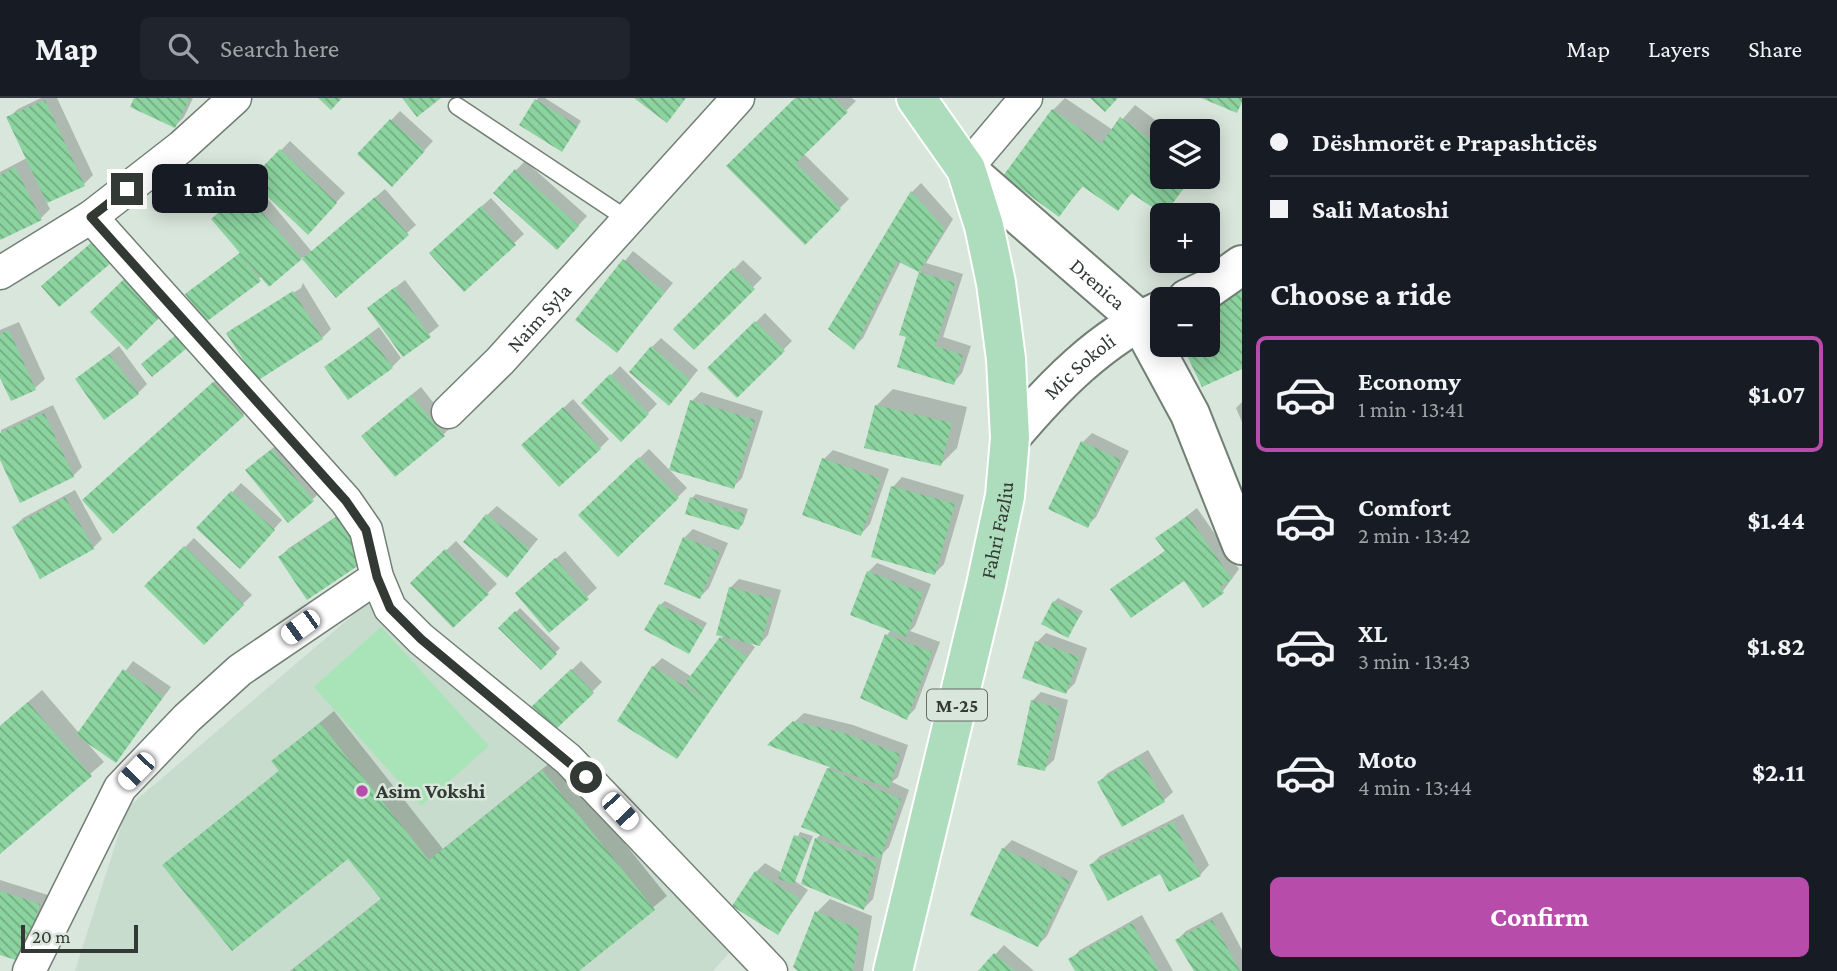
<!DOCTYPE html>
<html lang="en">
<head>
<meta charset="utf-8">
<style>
  :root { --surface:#171b24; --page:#20242c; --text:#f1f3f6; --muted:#9ea1a6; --line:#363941; --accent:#b84cab }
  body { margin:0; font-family:"Crimson Pro",serif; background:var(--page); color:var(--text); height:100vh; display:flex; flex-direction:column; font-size:26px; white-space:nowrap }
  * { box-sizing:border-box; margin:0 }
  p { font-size:23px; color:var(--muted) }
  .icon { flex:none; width:38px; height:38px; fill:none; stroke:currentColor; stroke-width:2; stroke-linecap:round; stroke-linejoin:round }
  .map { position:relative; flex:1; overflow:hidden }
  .drawer { display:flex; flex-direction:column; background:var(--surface); width:595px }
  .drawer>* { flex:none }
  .hud { display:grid; align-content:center; height:154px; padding:0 28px; background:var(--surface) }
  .tools { position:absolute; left:1150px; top:21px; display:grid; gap:14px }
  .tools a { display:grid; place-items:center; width:70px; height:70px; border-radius:10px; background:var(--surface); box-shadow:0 4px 18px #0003; font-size:35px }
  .scale { position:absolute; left:21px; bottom:18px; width:117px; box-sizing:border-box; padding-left:7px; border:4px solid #333934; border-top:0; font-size:19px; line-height:24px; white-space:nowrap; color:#333934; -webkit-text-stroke:5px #d9e6dc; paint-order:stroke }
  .end { position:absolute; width:32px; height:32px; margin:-16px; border:9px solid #333934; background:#fff; box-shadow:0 0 0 4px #fff }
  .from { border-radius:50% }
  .bubble { position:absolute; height:49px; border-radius:10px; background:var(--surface); box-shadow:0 4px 18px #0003; font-size:23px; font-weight:700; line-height:49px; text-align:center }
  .car { position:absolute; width:21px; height:42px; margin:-21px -10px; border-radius:9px; box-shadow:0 0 5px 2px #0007; background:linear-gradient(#fff 24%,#345 0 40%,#fff 0 76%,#345 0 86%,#fff 0) }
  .hud b { display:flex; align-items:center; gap:24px; height:66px; font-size:26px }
  .hud b+b { border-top:2px solid var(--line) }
  .hud i { width:18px; height:18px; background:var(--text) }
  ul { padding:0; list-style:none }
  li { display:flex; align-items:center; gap:21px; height:116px; margin:0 14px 10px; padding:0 14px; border:4px solid transparent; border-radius:10px }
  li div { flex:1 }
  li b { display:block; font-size:26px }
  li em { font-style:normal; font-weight:700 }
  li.current { border-color:var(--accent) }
  li>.icon { width:63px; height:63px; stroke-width:1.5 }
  h2 { padding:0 28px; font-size:32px; line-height:84px }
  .cta { display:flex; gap:14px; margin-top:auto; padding:14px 28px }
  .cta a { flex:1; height:80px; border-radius:10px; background:var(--accent); color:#fff; font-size:28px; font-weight:700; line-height:80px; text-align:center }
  header { display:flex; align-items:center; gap:42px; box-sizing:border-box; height:98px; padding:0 35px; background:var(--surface); border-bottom:2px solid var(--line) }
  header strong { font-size:33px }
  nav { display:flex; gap:38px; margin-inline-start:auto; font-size:24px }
  .search { width:490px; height:63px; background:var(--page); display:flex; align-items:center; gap:18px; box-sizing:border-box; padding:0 24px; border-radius:10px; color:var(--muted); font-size:26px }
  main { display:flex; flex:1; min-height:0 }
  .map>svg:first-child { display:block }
  .built { fill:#c7dccc }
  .pitch { fill:#a9e4b8 }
  .shadow { fill:#0003 }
  .building { fill:url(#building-back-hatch) }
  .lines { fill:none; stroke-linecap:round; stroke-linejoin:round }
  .lane-casing { stroke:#727f75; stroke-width:19 }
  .street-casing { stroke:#727f75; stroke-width:35 }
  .secondary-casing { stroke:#727f75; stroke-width:42 }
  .primary-casing { stroke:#fff; stroke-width:42 }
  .lane { stroke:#fff; stroke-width:16 }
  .street { stroke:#fff; stroke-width:32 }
  .secondary { stroke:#fff; stroke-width:38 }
  .primary { stroke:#adddbc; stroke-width:38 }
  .route { stroke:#333934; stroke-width:9 }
  .poi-dot { fill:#b84cab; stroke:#d9e6dc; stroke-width:2.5 }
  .labels { text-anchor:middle; stroke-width:5; stroke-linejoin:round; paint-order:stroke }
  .shield { fill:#d9e6dc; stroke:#656d66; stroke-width:2 }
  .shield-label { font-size:19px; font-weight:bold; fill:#333934 }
  .street-label { font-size:21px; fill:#333934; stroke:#d9e6dc }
  .poi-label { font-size:21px; font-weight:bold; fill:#333934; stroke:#d9e6dc; text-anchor:start }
</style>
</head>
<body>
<header>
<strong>Map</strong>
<div class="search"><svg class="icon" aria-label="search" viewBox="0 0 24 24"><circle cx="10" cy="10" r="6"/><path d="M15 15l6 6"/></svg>Search here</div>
<nav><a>Map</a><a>Layers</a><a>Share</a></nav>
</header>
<main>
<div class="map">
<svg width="1242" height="873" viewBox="0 0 1242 873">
  <defs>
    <pattern id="building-back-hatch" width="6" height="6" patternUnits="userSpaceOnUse" patternTransform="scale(1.75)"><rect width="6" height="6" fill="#8bd39f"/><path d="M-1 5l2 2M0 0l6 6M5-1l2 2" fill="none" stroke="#72ac82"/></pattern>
  </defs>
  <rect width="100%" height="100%" fill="#d9e6dc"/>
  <!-- built -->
  <path class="built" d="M367,505L561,677L729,855L713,873H75L127,710Z"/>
  <!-- pitch -->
  <path class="pitch" d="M381,529L489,648L421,708L314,589Z"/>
  <!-- shadow -->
  <path class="shadow" d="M41,0H57L93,77L84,86L46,103L50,111L41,120L0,141V74L27,60L8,20L18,11Z
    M136,0H193L184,19L175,28Z
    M538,0H545L581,23L562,52L521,27Z
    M797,0H852L856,3L803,55L849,101L805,144L729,68Z
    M1065,0L1113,32L1135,7L1170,33H1162V79H1193L1163,116L1133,94L1117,111L1084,87L1059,116L1053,12Z
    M400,13L433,43L401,77L359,56Z
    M1208,41L1216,48L1208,59Z
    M290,43L345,95L308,134L265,93L263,95L312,154L385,91L416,127L336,198L303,159L269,187L263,179L187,196L241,154L213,121L255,84L252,82Z
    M525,63L587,118L566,141L495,94Z
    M921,85L953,121L926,165L963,176L943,239L971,248L962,275L953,285L908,238L901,235L921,174L901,163L863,240L854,249L830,230L912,94Z
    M491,100L524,136L464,191L440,146Z
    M633,153L673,185L643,221H578Z
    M743,162L762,180L694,250L675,231Z
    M405,182L439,228L403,257L369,210Z
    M303,185L331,231L322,240L228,236L236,228V231L301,190Z
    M765,215L792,243L737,298L710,270Z
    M19,224L45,281L35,290L11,301L0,276V232Z
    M379,229L401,260L392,269H326Z
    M661,240L698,272L678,297L652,249Z
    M119,248L147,286L138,295L77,282Z
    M620,268L657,306L621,342L584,305Z
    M227,272L256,304L243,317L98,389Z
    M421,289L452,328L443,337L372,329Z
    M893,291L967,309L957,350L941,366L876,308Z
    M701,294L763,313L742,380L733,389L692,303Z
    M573,301L609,341L600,350L524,347Z
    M1242,304V324L1236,310Z
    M53,307L82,369L73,378L0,358L1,332Z
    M1092,335L1129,353L1096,419L1087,428L1083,344Z
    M282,343L322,393L288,422L256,363Z
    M649,351L687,390L618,457L580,417Z
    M833,352L889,371L870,426L861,436L824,361Z
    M902,379L964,397L944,466L935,475L893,389Z
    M241,385L282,422L249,459L199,430Z
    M75,392L102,441L93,450L14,429L23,420Z
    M696,396L748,411L743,426L739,430L692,400Z
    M497,408L538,441L516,468L487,417Z
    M1197,410L1239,471L1223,493L1185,481L1113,491L1166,452L1158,440Z
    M346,412L373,452L280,459L289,450Z
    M693,431L728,445L709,490L700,499L684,440Z
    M194,440L252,497L204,544L147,488Z
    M456,443L497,486L453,528L412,485Z
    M565,453L597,490L549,532L526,486Z
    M877,465L931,486L915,528L910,533L940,544L915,611L906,620L863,599L887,537L892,531L868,474Z
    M739,481L781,492L768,537L759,547L747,543L755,549L677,658L653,569L662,560L692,579L724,537L730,490Z
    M1058,500L1083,513L1068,538L1054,504Z
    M665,503L707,525L689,554L660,507Z
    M520,510L560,550L541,570L501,530Z
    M1046,535L1087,550L1075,585L1066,594L1037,544Z
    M133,563L171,589L116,663L88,646L104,664L0,754V628L42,592L79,635Z
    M581,563L602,584L553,632L533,610Z
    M1041,594L1068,602L1054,662L1044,671L1032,603Z
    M334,613L443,751L556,660L667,798L576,873H290L382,800L349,758L164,767L280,672L273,663Z
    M804,615L853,627L908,647L898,679L892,684L909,692L889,749L883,755L873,801L864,810L816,741L822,735L828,671L831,668L771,646Z
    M1148,652L1173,694L1163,703L1099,684L1108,675Z
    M1183,716L1209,767L1200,777L1091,767L1100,758Z
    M800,734L813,738L795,783L808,792L778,835L756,774L765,765L782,775Z
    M1012,742L1078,773L1047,838L1038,847L1003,751Z
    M0,782L48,797L31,852L0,855Z
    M830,801L872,818L863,873H800L795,868L817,814Z
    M1222,814L1242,852V873H1196L1177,842L1186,833Z
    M1142,817L1173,873H1133L1132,870L1127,873H1077L1071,861L1080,852Z
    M1004,847L1034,873H980Z"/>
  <!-- building -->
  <path class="building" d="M134,0H190L175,30L130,9Z
    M318,0H342L331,12Z
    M402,0H441L417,19Z
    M634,0H686L667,25Z
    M795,0H834L848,14L796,65L841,111L805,147L726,68Z
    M1090,0H1118L1105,14Z
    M1201,0H1242V4L1237,15Z
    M535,1L578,28L562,54L519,27Z
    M45,2L85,88L47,105L6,19Z
    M1052,11L1101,46L1120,19L1162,50V79H1192L1164,117L1131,95L1118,113L1082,88L1059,119L1003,78Z
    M390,21L425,53L392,89L357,56Z
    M280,51L337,105L308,137L250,82Z
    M15,69L42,122L0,142V77Z
    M515,71L579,128L557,152L493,95Z
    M244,93L302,161L375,99L409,137L336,200L302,161L269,189L245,161L261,183L206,224L185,196L240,155L211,121Z
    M911,93L945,131L919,174L897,163L854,252L828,231Z
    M481,108L516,147L464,194L429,155Z
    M92,144L111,165L59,209L41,188Z
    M623,161L665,194L617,255L575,222Z
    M733,170L755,191L694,252L673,231Z
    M919,174L955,185L935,248L963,257L954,287L897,269L906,239L899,237Z
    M124,181L161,218L127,252L90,214Z
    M1242,187V271L1202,289L1182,247H1208V212L1219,207Z
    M395,189L431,239L403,259L367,210Z
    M293,193L323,241L257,283L226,235Z
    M755,223L785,253L737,300L707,270Z
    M9,232L36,292L11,303L0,280V236Z
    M176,237L187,250L152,279L141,266Z
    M369,237L393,270L348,302L324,269Z
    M651,248L690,282L669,308L629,274Z
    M109,256L139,296L104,322L75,281Z
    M610,276L649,316L621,344L581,305Z
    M213,284L244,318L113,436L82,402Z
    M411,297L445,338L395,379L361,338Z
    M690,302L755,322L734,391L669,372Z
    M875,307L952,325L941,368L864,350Z
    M563,309L601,351L559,389L521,347Z
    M44,315L74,379L20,405L0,362V335Z
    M1081,343L1121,362L1088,430L1048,411Z
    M272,351L314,403L288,425L245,372Z
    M639,359L679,400L618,459L578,417Z
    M822,360L881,381L861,438L802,417Z
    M891,388L955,406L935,477L871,459Z
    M231,393L275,432L240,471L196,430Z
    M65,399L94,451L40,481L12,429Z
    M690,399L745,416L739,432L685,416Z
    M486,416L530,451L507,480L463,444Z
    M1188,418L1232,481L1220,489L1224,495L1203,510L1184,483L1131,520L1110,491L1165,453L1155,440Z
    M336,419L365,463L307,502L278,459Z
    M683,439L720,454L700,501L664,486Z
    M184,448L244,507L204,547L144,488Z
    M445,451L489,496L453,530L410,485Z
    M555,460L589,501L549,535L515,495Z
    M867,473L923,495L906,539L850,517Z
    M729,489L773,501L760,548L716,537Z
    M1053,503L1080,517L1068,540L1041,526Z
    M659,506L704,530L689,556L644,532Z
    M515,513L557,556L541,572L498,530Z
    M885,536L932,554L907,622L860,600Z
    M720,539L747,559L677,661L617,623L652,568L708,603L685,585Z
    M1035,543L1079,559L1066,596L1022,580Z
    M123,571L163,599L116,665L76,637Z
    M571,571L594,595L553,634L530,610Z
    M1031,602L1060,611L1045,673L1017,667Z
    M28,604L92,678L0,756V628Z
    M793,623L844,635L900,656L889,690L767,647Z
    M320,625L429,762L542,672L655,812L579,873H291L381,801L348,761L232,853L162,767L279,673L271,663Z
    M1139,659L1165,704L1122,729L1097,684Z
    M827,670L901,701L880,761L801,729Z
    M1173,724L1201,778L1169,794L1160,776L1108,803L1089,767Z
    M794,737L810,742L794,786L778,781Z
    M815,740L877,764L864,812L801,786Z
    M1002,750L1070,783L1038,849L970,817Z
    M755,773L800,801L778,837L732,808Z
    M0,793L40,806L22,864L0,857Z
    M815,813L859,831L853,873H798L793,869Z
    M1212,822L1240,873H1194L1175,842Z
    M1132,825L1159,873H1075L1068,861Z
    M994,855L1015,873H978Z"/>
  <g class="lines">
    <!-- lane casing -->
    <g class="lane-casing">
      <path id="lane" d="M457,8L627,121"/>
    </g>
    <!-- street casing -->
    <g class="street-casing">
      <g id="street">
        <path d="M966,71L1026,0"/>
        <path d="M91,119L346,403L366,432L377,479L390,510L421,541L568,661L771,873"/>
        <path d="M0,175L91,119L181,49L235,0"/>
        <path id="s1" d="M448,314L500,263L738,0"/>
        <path d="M29,873L120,690L187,620L240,572L377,479"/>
      </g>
    </g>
    <!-- secondary casing -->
    <g class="secondary-casing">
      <g id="secondary">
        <path id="s2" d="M966,71L1139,222L1190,316L1242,447"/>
        <path d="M1187,201L1208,191L1242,167"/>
        <path id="s3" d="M1010,340C1053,289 1100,240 1162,212"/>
      </g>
    </g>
    <!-- primary casing -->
    <g class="primary-casing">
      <g id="primary">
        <path id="s4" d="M893,873L986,487L1005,398L1010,340L1006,261L996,185L984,128L966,71L916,0"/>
      </g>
    </g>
    <!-- lane -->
    <use href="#lane" class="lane"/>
    <!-- street -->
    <use href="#street" class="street"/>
    <!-- secondary -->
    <use href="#secondary" class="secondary"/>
    <!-- primary -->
    <use href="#primary" class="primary"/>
  </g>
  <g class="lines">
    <!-- route -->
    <path class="route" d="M127,91L91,119L346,403L366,432L377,479L390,510L421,541L586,679"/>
  </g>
  <!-- markers -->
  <circle class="poi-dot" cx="362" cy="693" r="7"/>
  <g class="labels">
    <!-- shield labels -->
    <rect class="shield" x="927" y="591.5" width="60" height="31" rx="5"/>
    <g class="shield-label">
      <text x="957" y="614">M-25</text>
    </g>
    <!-- street labels -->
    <g class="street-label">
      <text dy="7" stroke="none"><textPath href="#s2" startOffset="175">Drenica</textPath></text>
      <text dy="7" stroke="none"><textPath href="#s1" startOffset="131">Naim Syla</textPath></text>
      <text dy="7" stroke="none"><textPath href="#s3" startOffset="100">Mic Sokoli</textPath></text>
      <text dy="7" stroke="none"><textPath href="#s4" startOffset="453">Fahri Fazliu</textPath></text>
    </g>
    <!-- poi labels -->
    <g class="poi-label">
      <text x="376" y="700">Asim Vokshi</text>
    </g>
  </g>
</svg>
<div class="tools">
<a><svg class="icon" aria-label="layers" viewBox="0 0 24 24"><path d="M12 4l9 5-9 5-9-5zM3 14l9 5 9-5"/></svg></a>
<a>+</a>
<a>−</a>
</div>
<div class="scale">20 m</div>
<i class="end from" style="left:586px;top:679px"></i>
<i class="end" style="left:127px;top:91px"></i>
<div class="bubble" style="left:152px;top:66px;width:116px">1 min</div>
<i class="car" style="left:300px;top:529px;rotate:234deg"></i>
<i class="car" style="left:136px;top:673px;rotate:224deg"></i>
<i class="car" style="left:620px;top:713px;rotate:137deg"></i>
</div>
<section class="drawer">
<div class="hud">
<b><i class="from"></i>Dëshmorët e Prapashticës</b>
<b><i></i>Sali Matoshi</b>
</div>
<h2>Choose a ride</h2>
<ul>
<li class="current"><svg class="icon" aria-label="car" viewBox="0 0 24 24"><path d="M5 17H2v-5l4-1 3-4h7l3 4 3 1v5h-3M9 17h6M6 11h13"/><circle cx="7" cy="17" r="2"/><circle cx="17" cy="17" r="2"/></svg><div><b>Economy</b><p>1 min · 13:41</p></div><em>$1.07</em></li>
<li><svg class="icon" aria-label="car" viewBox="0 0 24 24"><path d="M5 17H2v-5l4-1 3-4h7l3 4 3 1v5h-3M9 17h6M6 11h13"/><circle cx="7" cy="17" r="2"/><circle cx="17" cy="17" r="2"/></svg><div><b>Comfort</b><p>2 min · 13:42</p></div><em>$1.44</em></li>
<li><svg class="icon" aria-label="car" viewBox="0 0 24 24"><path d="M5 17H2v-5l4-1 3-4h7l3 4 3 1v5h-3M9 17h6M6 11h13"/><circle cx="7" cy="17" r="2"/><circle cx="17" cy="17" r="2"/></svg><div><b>XL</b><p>3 min · 13:43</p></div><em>$1.82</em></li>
<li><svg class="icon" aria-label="car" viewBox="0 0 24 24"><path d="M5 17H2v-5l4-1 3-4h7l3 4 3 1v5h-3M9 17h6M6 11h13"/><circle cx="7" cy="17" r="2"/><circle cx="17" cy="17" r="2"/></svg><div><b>Moto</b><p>4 min · 13:44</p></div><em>$2.11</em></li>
</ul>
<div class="cta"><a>Confirm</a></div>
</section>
</main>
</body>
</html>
